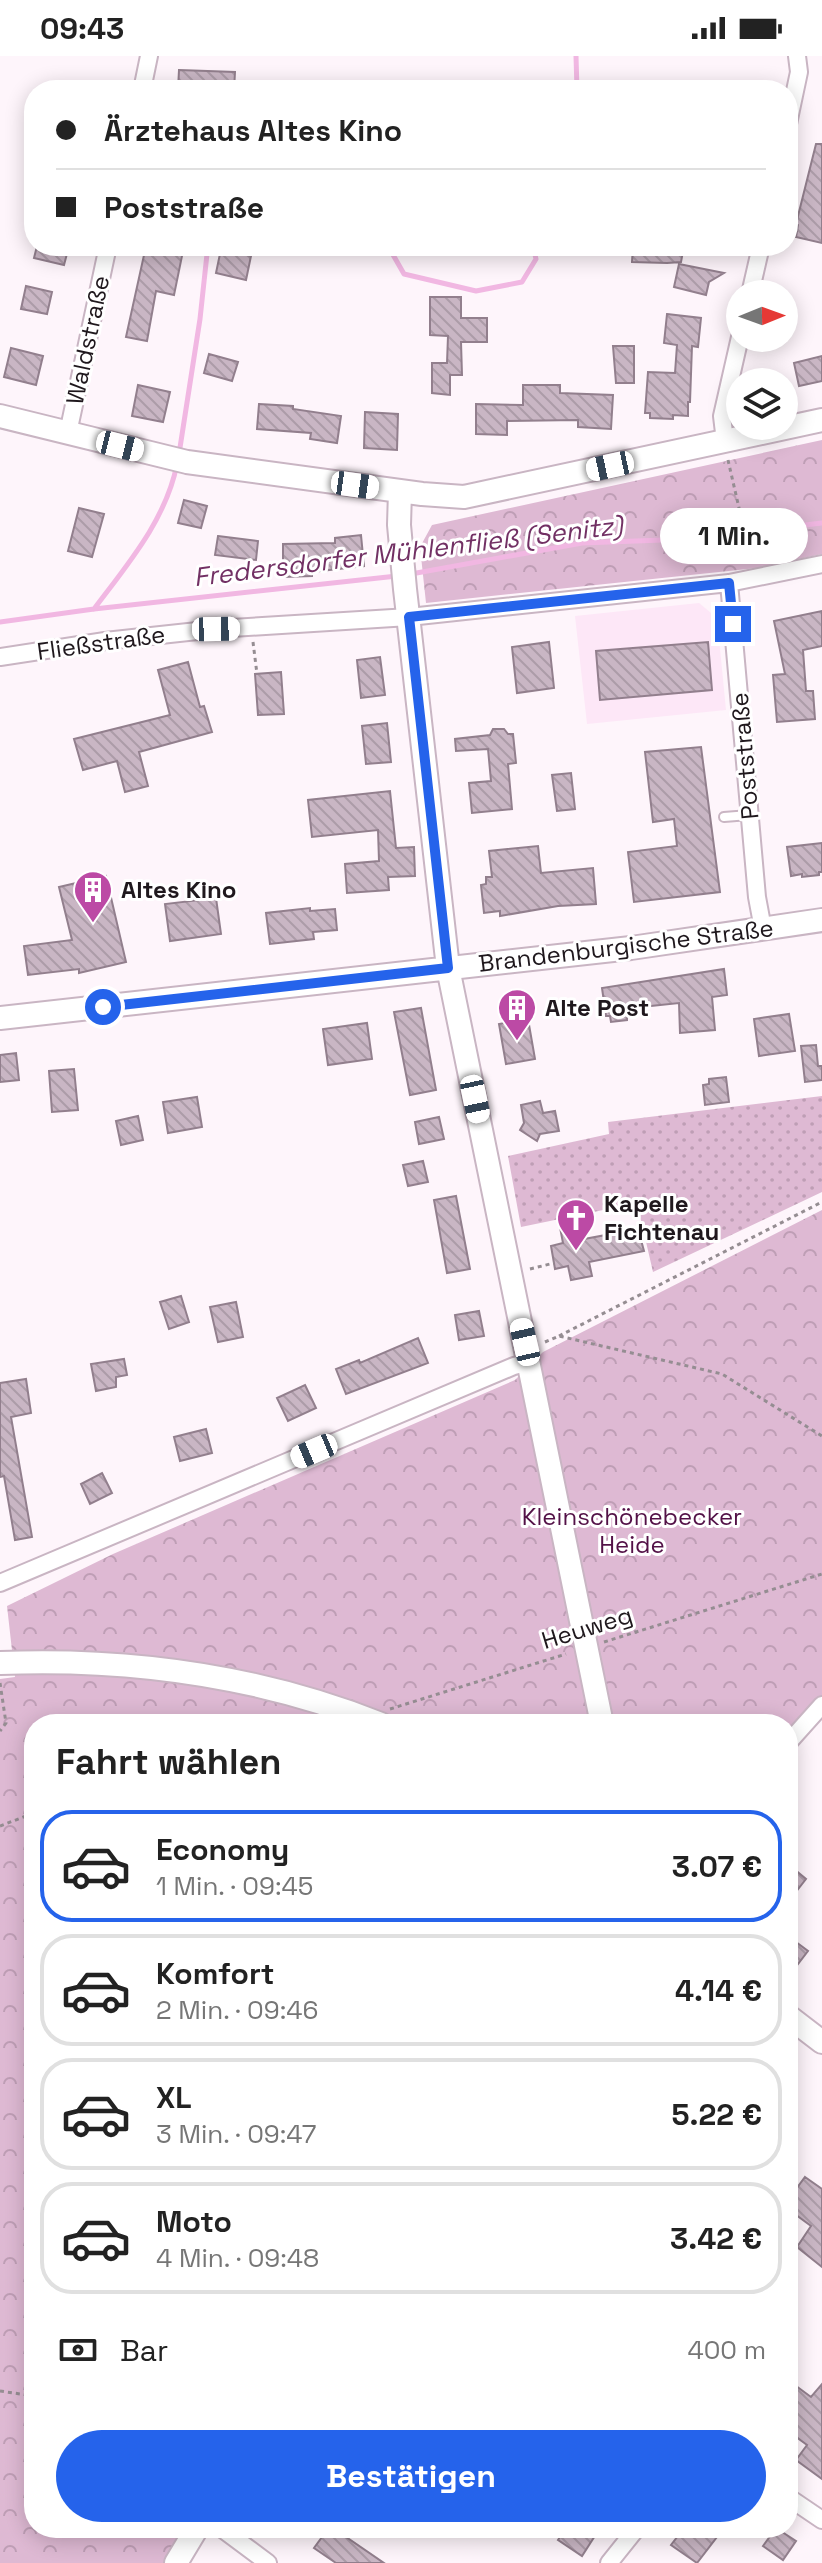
<!DOCTYPE html>
<html lang="de">
<head>
<meta charset="utf-8">
<style>
  :root { --surface:#fff; --page:#f6f6f6; --text:#222; --muted:#767676; --line:#e0e0e0; --accent:#2563eb }
  body { margin:0; font-family:"Space Grotesk",sans-serif; background:var(--page); color:var(--text); height:100vh; display:flex; flex-direction:column; font-size:30px; white-space:nowrap }
  * { box-sizing:border-box; margin:0 }
  p { font-size:26px; color:var(--muted) }
  .icon { flex:none; width:44px; height:44px; fill:none; stroke:currentColor; stroke-width:2; stroke-linecap:round; stroke-linejoin:round }
  .map { position:relative; flex:1; overflow:hidden }
  .sheet { position:absolute; left:24px; top:1658px; width:774px; height:824px; display:flex; flex-direction:column; background:var(--surface); border-radius:32px; box-shadow:0 4px 20px #0003 }
  .sheet>* { flex:none }
  .guide { position:absolute; left:24px; top:24px; width:774px; height:176px; border-radius:32px; box-shadow:0 4px 20px #0003; display:grid; align-content:center; height:176px; padding:0 32px; background:var(--surface) }
  .needle { width:52px; rotate:89deg }
  .controls { position:absolute; left:726px; top:224px; display:grid; gap:16px }
  .controls a { display:grid; place-items:center; width:72px; height:72px; border-radius:50%; background:var(--surface); box-shadow:0 4px 20px #0003; font-size:40px }
  .end { position:absolute; width:36px; height:36px; margin:-18px; border:10px solid #2563eb; background:#fff; box-shadow:0 0 0 4px #fff }
  .from { border-radius:50% }
  .bubble { position:absolute; height:56px; border-radius:28px; background:var(--surface); box-shadow:0 4px 20px #0003; font-size:26px; font-weight:700; line-height:56px; text-align:center }
  .car { position:absolute; width:24px; height:48px; margin:-24px -12px; border-radius:10px; box-shadow:0 0 6px 2px #0007; background:linear-gradient(#fff 24%,#345 0 40%,#fff 0 76%,#345 0 86%,#fff 0) }
  .guide b { display:flex; align-items:center; gap:28px; height:76px; font-size:30px }
  .guide b+b { border-top:2px solid var(--line) }
  .guide i { width:20px; height:20px; background:var(--text) }
  ul { padding:0; list-style:none }
  li { display:flex; align-items:center; gap:24px; height:112px; margin:0 16px 12px; padding:0 16px; border:4px solid var(--line); border-radius:32px }
  li div { flex:1 }
  li b { display:block; font-size:30px }
  li em { font-style:normal; font-weight:700 }
  li.active { border-color:var(--accent) }
  li>.icon { width:72px; height:72px; stroke-width:1.5 }
  h2 { padding:0 32px; font-size:36px; line-height:96px }
  .pay { display:flex; align-items:center; gap:20px; height:88px; padding:0 32px; font-size:30px }
  .pay p { margin-inline-start:auto }
  .primary-button { display:flex; gap:16px; margin-top:auto; padding:16px 32px }
  .primary-button a { flex:1; height:92px; border-radius:48px; background:var(--accent); color:#fff; font-size:32px; font-weight:700; line-height:92px; text-align:center }
  .status { display:flex; justify-content:space-between; align-items:center; height:56px; padding:0 40px; background:var(--surface); direction:ltr }
  .status svg { height:22px; fill:currentColor }
  .map>svg:first-child { display:block }
  .built { fill:#fde7f7 }
  .grass { fill:url(#grass-dots) }
  .forest { fill:url(#forest-crowns) }
  .lines { fill:none; stroke-linecap:round; stroke-linejoin:round }
  .stream { stroke:#f1b7e2; stroke-width:5 }
  .building { fill:url(#building-back-hatch); stroke:#927f8d; stroke-width:2 }
  .lane-casing { stroke:#c9b5c3; stroke-width:12 }
  .street-casing { stroke:#c9b5c3; stroke-width:20 }
  .secondary-casing { stroke:#c9b5c3; stroke-width:26 }
  .path { stroke:#958d92; stroke-width:3; stroke-dasharray:4 4; stroke-linecap:butt }
  .lane { stroke:#fff; stroke-width:8 }
  .street { stroke:#fff; stroke-width:16 }
  .secondary { stroke:#fff; stroke-width:22 }
  .route { stroke:#2563eb; stroke-width:10 }
  .labels { text-anchor:middle; stroke-width:6; stroke-linejoin:round; paint-order:stroke }
  .street-label { font-size:24px; fill:#1f181d; stroke:#fff }
  .poi-label { font-size:24px; font-weight:bold; fill:#1f181d; stroke:#fff; text-anchor:start }
  .park-label { font-size:24px; fill:#531147; stroke:#fff }
  .water-label { font-size:26px; font-style:italic; fill:#723064; stroke:#fff }
</style>
</head>
<body>
<div class="status"><b>09:43</b><svg viewBox="0 0 49 12"><path d="M0 12V9h3v3zM5 12V6h3v6zM10 12V3h3v9zM15 12V0h3v12zM26 1h20v11H26zM47 4h2v5h-2z"/></svg></div>
<div class="map">
<svg width="822" height="2507" viewBox="0 0 822 2507">
  <defs>
    <pattern id="grass-dots" width="8" height="8" patternUnits="userSpaceOnUse" patternTransform="scale(2)"><rect width="8" height="8" fill="#deb9d3"/><path d="M2 2h.1M6 6h.1" fill="none" stroke="#be9eb5" stroke-width="1.8" stroke-linecap="round"/></pattern>
    <pattern id="forest-crowns" width="20" height="18" patternUnits="userSpaceOnUse" patternTransform="scale(2)"><rect width="20" height="18" fill="#deb9d3"/><path d="M2 6a3 3 0 1 1 6 0M12 15a3 3 0 1 1 6 0" fill="none" stroke="#be9eb5"/></pattern>
    <pattern id="building-back-hatch" width="6" height="6" patternUnits="userSpaceOnUse" patternTransform="scale(2)"><rect width="6" height="6" fill="#c9b6c4"/><path d="M-1 5l2 2M0 0l6 6M5-1l2 2" fill="none" stroke="#ac9ca8"/></pattern>
  </defs>
  <rect width="100%" height="100%" fill="#fef5fb"/>
  <!-- built -->
  <path class="built" d="M699,547L717,562L726,654L587,668L575,560Z"/>
  <!-- grass -->
  <path class="grass" d="M822,1040V1136L653,1216L637,1147L521,1171L508,1100L609,1078L608,1066Z"/>
  <!-- forest -->
  <path class="forest" d="M822,384V498L757,512L426,547L420,491L432,469Z
    M822,1154V1643L788,1682V1668H34V2472H188L167,2507H0V1623L15,1621L7,1550L113,1498L515,1324L543,1296Z"/>
  <g class="lines">
    <!-- stream -->
    <path class="stream" d="M576,0L577,34
      M388,190L404,218L476,235L522,226L536,203L533,190
      M179,398L200,263L207,198L217,190
      M411,518L582,487L690,483L822,467
      M94,553C127,509 166,464 177,408
      M0,566L94,553L397,520"/>
  </g>
  <!-- building -->
  <path class="building" d="M179,14L235,16L234,34H178Z
    M816,88H822V187L796,181L798,169L796,168Z
    M37,190H69L64,209L34,202Z
    M146,190H160L183,195L174,239L156,235L147,285L126,281Z
    M633,190H684L681,206L667,207L632,206Z
    M221,193L251,200L246,224L216,217Z
    M679,208L724,217L709,226L706,239L674,231Z
    M26,230L52,236L47,258L21,253Z
    M430,241H461V262H487V286H461L462,319H450V339L432,337V307H447L448,280L430,279Z
    M667,258L701,262L698,291L692,290L690,346H688V360L673,359V363L650,362V357H645L648,316L675,317L677,289L664,287Z
    M613,290H634V327H616Z
    M11,292L43,300L36,329L4,321Z
    M209,298L238,306L232,325L204,317Z
    M822,300V325L799,330L794,307Z
    M138,329L170,336L163,366L132,360Z
    M523,329H560V337L613,339L611,373L578,371V364L507,365V379L476,378V348L523,349Z
    M259,348L293,350V353L341,360L337,387L310,383L311,377L257,373Z
    M365,356L398,358L397,394L364,392Z
    M184,444L207,450L201,472L178,467Z
    M79,452L104,458L92,501L68,495Z
    M361,479L364,510L312,516V520L283,521V488L335,487V482Z
    M218,480L258,485L256,504L215,499Z
    M822,555V590L803,594L806,635H813L815,663L777,666L773,619L785,618L774,565Z
    M549,586L554,632L517,637L512,591Z
    M708,586L712,634L600,644L596,595Z
    M380,601L385,639L361,642L357,604Z
    M188,606L200,651L204,650L212,676L139,696L148,730L125,736L117,705L83,714L74,683L170,659L158,614Z
    M281,616L284,658L258,659L255,618Z
    M387,667L391,706L366,708L362,670Z
    M493,673H504L508,678H513L516,707L508,708L512,753L472,757L469,727L491,725L488,693L456,695L455,683L490,679Z
    M701,691L720,836L634,846L628,796L677,790L674,763L653,766L645,696Z
    M571,717L575,753L557,755L552,719Z
    M390,735L396,792L414,791L415,820L388,821L389,834L347,837L345,808L379,805L378,774L312,781L308,744Z
    M822,787V816H819V819L802,821V818L791,820L787,791Z
    M538,790L541,817L593,812L596,848L558,850L500,860V855L484,857L481,829L486,828V821H492L489,795Z
    M106,820L126,906L79,917V913L28,919L24,890L72,884L59,831Z
    M216,842L221,878L170,885L165,848Z
    M310,852V855L335,853L337,874L313,876L314,883L270,888L266,857Z
    M724,913L727,939L712,941L715,974L680,977L679,947L632,952L633,957L627,958V964L611,966L610,960H606L602,932Z
    M421,952L436,1034L410,1039L394,956Z
    M789,958L795,995L759,1000L754,963Z
    M528,963L535,1003L506,1008L499,968Z
    M367,967L372,1003L328,1009L323,973Z
    M816,989L818,1010H822V1024L805,1026L801,990Z
    M16,997L19,1024L0,1026V999Z
    M74,1013L78,1054L52,1056L49,1015Z
    M726,1021L729,1046L705,1049L703,1029L709,1028V1023Z
    M197,1041L202,1071L168,1077L163,1046Z
    M540,1045L543,1057L555,1055L559,1075L540,1078L537,1085L520,1074L524,1067L521,1049Z
    M138,1060L143,1084L121,1089L116,1065Z
    M439,1061L444,1083L419,1088L415,1066Z
    M423,1105L428,1126L408,1130L403,1109Z
    M456,1140L470,1213L447,1217L434,1144Z
    M580,1162L584,1183L638,1173L644,1195L589,1206L592,1220L571,1224L568,1210L555,1213L551,1190L563,1187L559,1166Z
    M181,1240L189,1266L169,1273L160,1246Z
    M236,1246L243,1281L218,1286L210,1251Z
    M479,1255L484,1280L459,1284L455,1259Z
    M418,1282L428,1307L346,1338L336,1313L359,1304L360,1307Z
    M124,1303L127,1319L116,1321V1331L96,1335L91,1308Z
    M26,1323L31,1357L11,1361L32,1481L15,1484L4,1420L0,1421V1327Z
    M305,1329L316,1352L288,1365L277,1342Z
    M206,1373L212,1397L180,1405L174,1381Z
    M102,1417L112,1437L90,1448L81,1428Z
    M788,1808L806,1823L788,1846Z
    M788,1880L808,1895L788,1921Z
    M805,2121L822,2133V2211L797,2191L811,2170L788,2153V2144Z
    M788,2324L811,2341L822,2328V2423L796,2404L807,2389L788,2375Z
    M307,2472H333L384,2507H336L314,2492L322,2481Z
    M566,2472H600L582,2500L558,2484Z
    M684,2472H706L717,2481L697,2507L671,2489Z
    M776,2472L796,2485L783,2504L763,2490Z"/>
  <g class="lines">
    <!-- lane casing -->
    <g class="lane-casing">
      <path id="lane" d="M724,761L749,759"/>
    </g>
    <!-- street casing -->
    <g class="street-casing">
      <path id="street" d="M142,34L149,0
        M788,68L799,16L797,0
        M750,238L761,190
        M68,377L108,190
        M725,385L722,360L740,281
        M729,527L757,841L763,873
        M0,601L105,585L216,573L409,561L729,527L822,508
        M0,1527L514,1310L530,1306
        M788,1687L822,1649
        M788,2441L822,2464
        M221,2472L268,2507
        M609,2507L637,2472"/>
    </g>
    <!-- secondary casing -->
    <g class="secondary-casing">
      <path id="secondary" d="M0,360L187,406L422,438L464,441L822,364
        M400,435L399,469L405,533L448,912L602,1668
        M0,962L631,892L822,864
        M0,1607C130,1602 260,1620 381,1668
        M788,1960L822,1986
        M176,2507L197,2472"/>
    </g>
    <!-- path -->
    <path class="path" d="M728,404L742,465L745,506
      M253,586L257,618
      M530,1213L554,1207
      M559,1280L822,1146
      M545,1286L559,1280L722,1318L822,1380
      M604,1586L822,1518
      M0,1627L6,1667L0,1675
      M390,1653L566,1598
      M0,1770L34,1757
      M0,2335L34,2340"/>
    <!-- lane -->
    <use href="#lane" class="lane"/>
    <!-- street -->
    <use href="#street" class="street"/>
    <!-- secondary -->
    <use href="#secondary" class="secondary"/>
  </g>
  <g class="lines">
    <!-- route -->
    <path class="route" d="M103,951L448,912L409,561L729,527L733,568"/>
  </g>
  <!-- icons -->
  <defs>
    <g id="building-pin" transform="scale(2)"><path d="M0 17L-7.5 6A9.5 9.5 0 1 1 7.5 6Z" fill="#bc4aa5" stroke="#fff"/><path d="M-4-6H4V6H1V3H-1V6H-4ZM-2.5-4.3h1.7v1.8h-1.7ZM.8-4.3h1.7v1.8H.8ZM-2.5-1h1.7V.8h-1.7ZM.8-1h1.7V.8H.8Z" fill="#fff"/></g>
    <g id="church-pin" transform="scale(2)"><path d="M0 17L-7.5 6A9.5 9.5 0 1 1 7.5 6Z" fill="#bc4aa5" stroke="#fff"/><path d="M-1.2-6h2.4v3.5h3.3v2.4h-3.3V6h-2.4V-.1h-3.3v-2.4h3.3Z" fill="#fff"/></g>
  </defs>
  <g fill-rule="evenodd">
    <use href="#building-pin" x="93" y="834"/>
    <use href="#building-pin" x="517" y="952"/>
    <use href="#church-pin" x="576" y="1162"/>
  </g>
  <g class="labels">
    <!-- street labels -->
    <g class="street-label">
      <text transform="translate(88 284) rotate(-78)" y="8">Waldstraße</text>
      <text transform="translate(101 587) rotate(-8)" y="8">Fließstraße</text>
      <text transform="translate(745 700) rotate(-95)" y="8">Poststraße</text>
      <text transform="translate(626 890) rotate(-7)" y="8">Brandenburgische Straße</text>
      <text transform="translate(587 1572) rotate(-17)" y="8">Heuweg</text>
    </g>
    <!-- poi labels -->
    <g class="poi-label">
      <text x="121" y="842">Altes Kino</text>
      <text x="545" y="960">Alte Post</text>
      <text x="604" y="1156">Kapelle<tspan x="604" dy="28">Fichtenau</tspan></text>
    </g>
    <!-- park labels -->
    <g class="park-label">
      <text x="632" y="1469">Kleinschönebecker<tspan x="632" dy="28">Heide</tspan></text>
    </g>
    <!-- water labels -->
    <g class="water-label">
      <text transform="translate(408 495) rotate(-7)" y="9">Fredersdorfer Mühlenfließ (Senitz)</text>
    </g>
  </g>
</svg>
<div class="controls">
<a><svg class="needle" viewBox="-14 -14 28 28"><path d="M0-13l5 13h-10z" fill="#e53935"/><path d="M0 13l5-13h-10z" fill="#767676"/></svg></a>
<a><svg class="icon" aria-label="layers" viewBox="0 0 24 24"><path d="M12 4l9 5-9 5-9-5zM3 14l9 5 9-5"/></svg></a>
</div>
<i class="end from" style="left:103px;top:951px"></i>
<i class="end" style="left:733px;top:568px"></i>
<div class="bubble" style="left:660px;top:452px;width:148px">1 Min.</div>
<i class="car" style="left:120px;top:390px;rotate:104deg"></i>
<i class="car" style="left:610px;top:410px;rotate:258deg"></i>
<i class="car" style="left:355px;top:429px;rotate:98deg"></i>
<i class="car" style="left:216px;top:573px;rotate:89deg"></i>
<i class="car" style="left:475px;top:1043px;rotate:168deg"></i>
<i class="car" style="left:525px;top:1286px;rotate:347deg"></i>
<i class="car" style="left:314px;top:1395px;rotate:247deg"></i>
<div class="guide">
<b><i class="from"></i>Ärztehaus Altes Kino</b>
<b><i></i>Poststraße</b>
</div>
<section class="sheet">
<h2>Fahrt wählen</h2>
<ul>
<li class="active"><svg class="icon" aria-label="car" viewBox="0 0 24 24"><path d="M5 17H2v-5l4-1 3-4h7l3 4 3 1v5h-3M9 17h6M6 11h13"/><circle cx="7" cy="17" r="2"/><circle cx="17" cy="17" r="2"/></svg><div><b>Economy</b><p>1 Min. · 09:45</p></div><em>3.07 €</em></li>
<li><svg class="icon" aria-label="car" viewBox="0 0 24 24"><path d="M5 17H2v-5l4-1 3-4h7l3 4 3 1v5h-3M9 17h6M6 11h13"/><circle cx="7" cy="17" r="2"/><circle cx="17" cy="17" r="2"/></svg><div><b>Komfort</b><p>2 Min. · 09:46</p></div><em>4.14 €</em></li>
<li><svg class="icon" aria-label="car" viewBox="0 0 24 24"><path d="M5 17H2v-5l4-1 3-4h7l3 4 3 1v5h-3M9 17h6M6 11h13"/><circle cx="7" cy="17" r="2"/><circle cx="17" cy="17" r="2"/></svg><div><b>XL</b><p>3 Min. · 09:47</p></div><em>5.22 €</em></li>
<li><svg class="icon" aria-label="car" viewBox="0 0 24 24"><path d="M5 17H2v-5l4-1 3-4h7l3 4 3 1v5h-3M9 17h6M6 11h13"/><circle cx="7" cy="17" r="2"/><circle cx="17" cy="17" r="2"/></svg><div><b>Moto</b><p>4 Min. · 09:48</p></div><em>3.42 €</em></li>
</ul>
<div class="pay"><svg class="icon" aria-label="cash" viewBox="0 0 24 24"><path d="M3 7h18v10H3z"/><circle cx="12" cy="12" r="2"/></svg>Bar<p>400 m</p></div>
<div class="primary-button"><a>Bestätigen</a></div>
</section>
</div>
</body>
</html>
